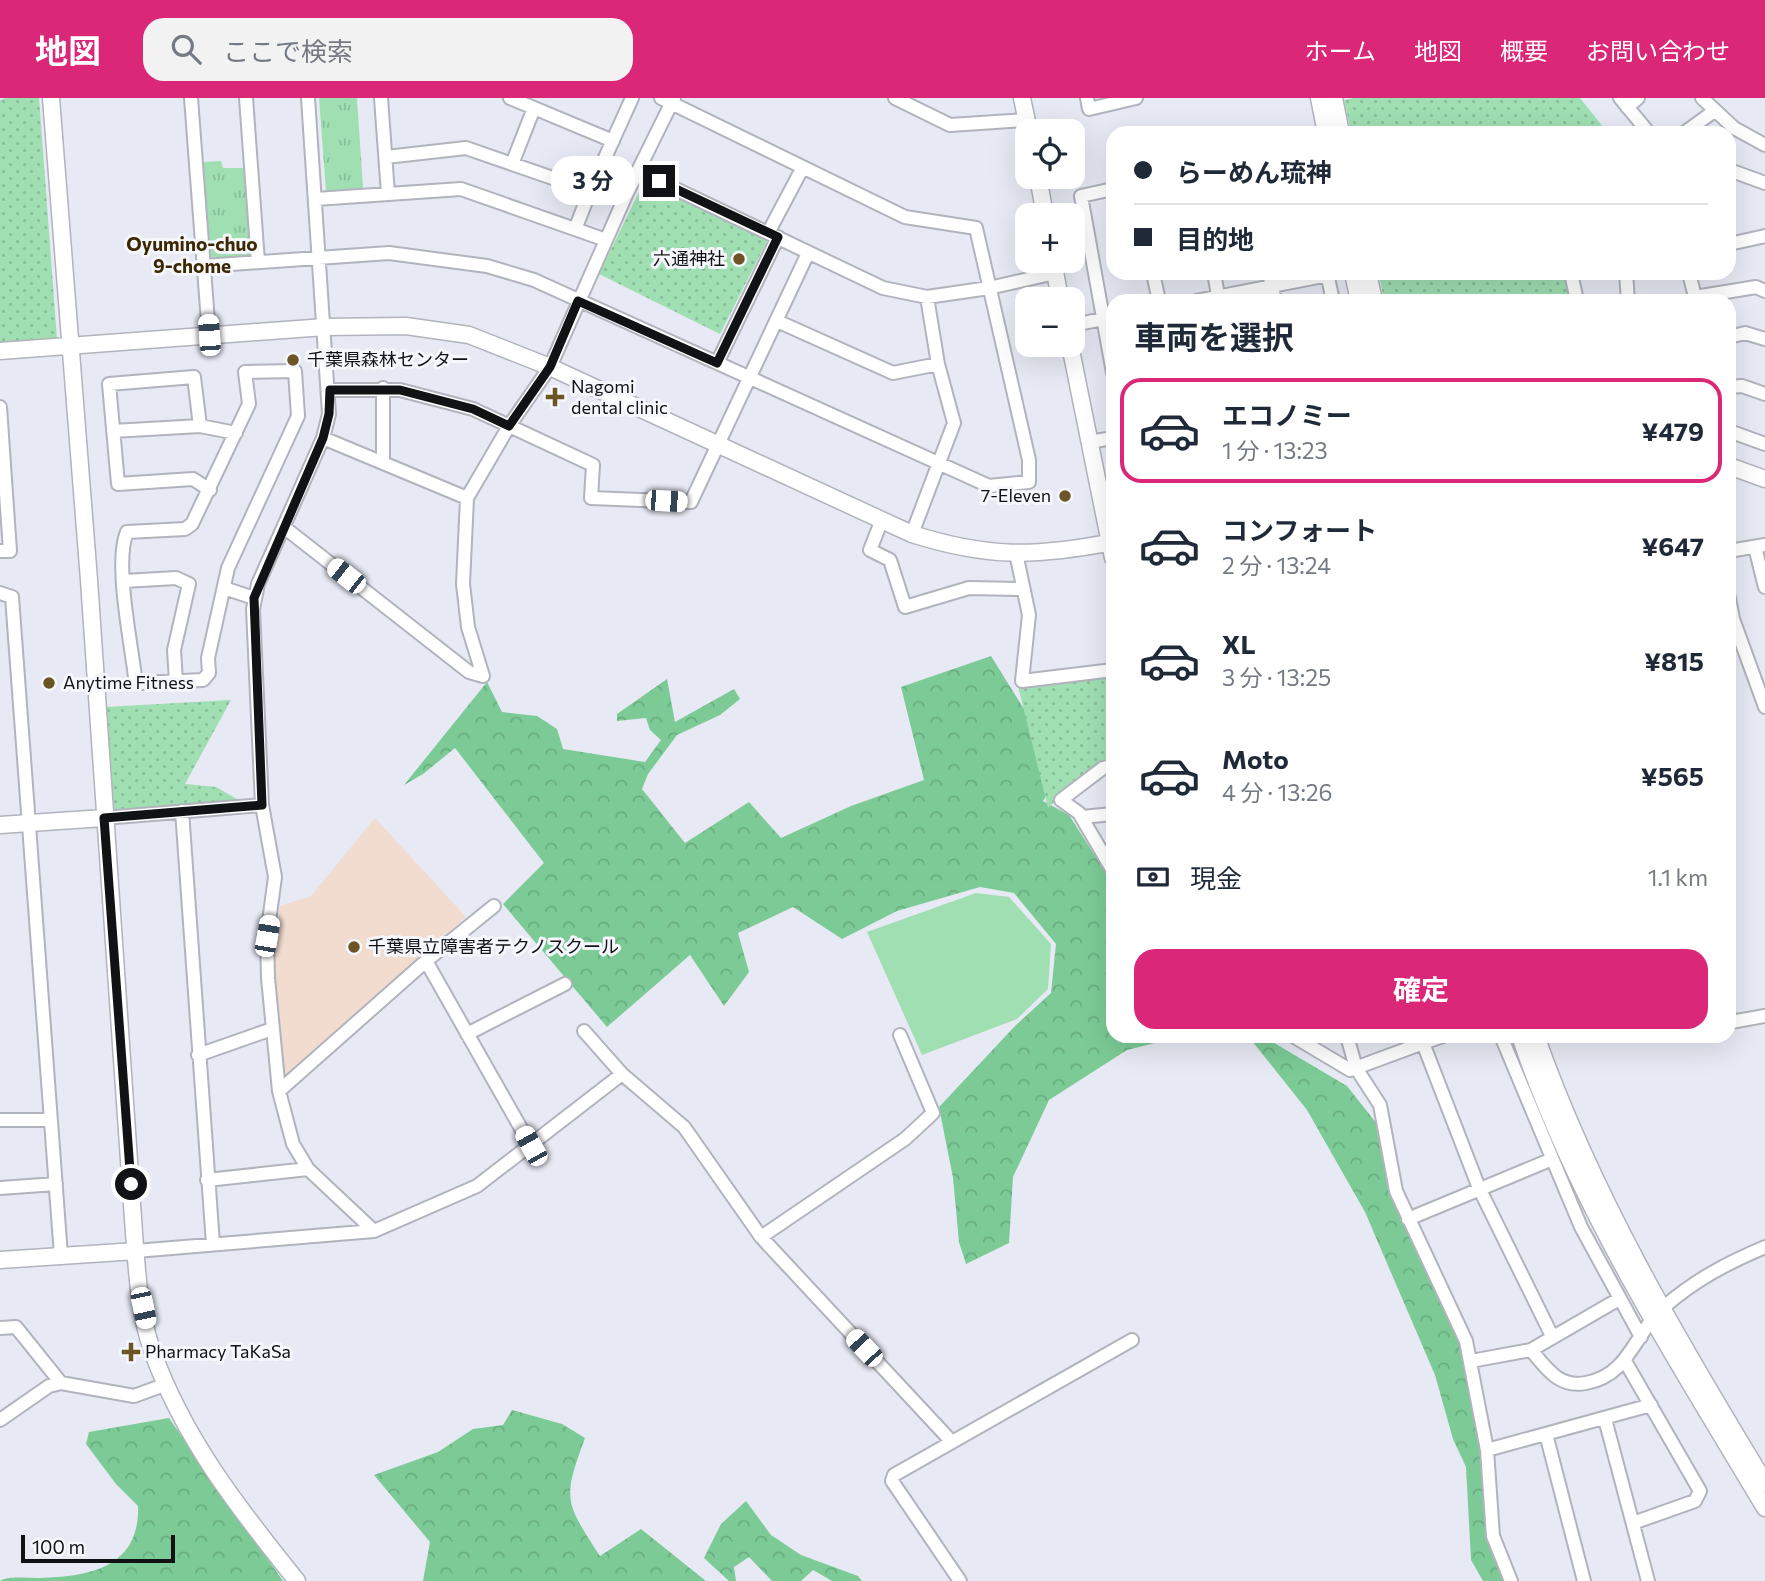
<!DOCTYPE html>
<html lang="ja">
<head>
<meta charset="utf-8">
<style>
  :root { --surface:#fff; --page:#f2f2f3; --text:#1f2937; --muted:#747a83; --line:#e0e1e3; --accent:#db2777 }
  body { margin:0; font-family:Commissioner,"Noto Sans JP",sans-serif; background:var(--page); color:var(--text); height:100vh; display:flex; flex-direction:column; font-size:26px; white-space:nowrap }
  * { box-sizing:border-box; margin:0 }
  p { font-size:23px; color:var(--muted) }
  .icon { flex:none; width:38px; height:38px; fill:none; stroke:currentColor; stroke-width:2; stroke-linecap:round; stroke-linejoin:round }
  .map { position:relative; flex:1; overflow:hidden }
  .drawer { position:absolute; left:1106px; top:196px; width:630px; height:749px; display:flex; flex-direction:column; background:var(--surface); border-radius:21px; box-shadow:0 7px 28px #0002 }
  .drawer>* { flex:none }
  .banner { position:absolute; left:1106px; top:28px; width:630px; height:154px; border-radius:21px; box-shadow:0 7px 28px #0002; display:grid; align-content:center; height:154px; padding:0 28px; background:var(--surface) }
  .buttons { position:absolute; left:1015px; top:21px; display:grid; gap:14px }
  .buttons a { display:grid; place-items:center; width:70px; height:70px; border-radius:14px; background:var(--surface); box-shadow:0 7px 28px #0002; font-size:35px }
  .scale { position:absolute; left:21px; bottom:18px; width:154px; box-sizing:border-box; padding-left:7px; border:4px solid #111215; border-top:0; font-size:19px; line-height:24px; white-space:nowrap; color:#111215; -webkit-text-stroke:5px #f5f7fd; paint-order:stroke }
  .end { position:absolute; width:32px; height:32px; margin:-16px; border:9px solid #111215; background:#fff; box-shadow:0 0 0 4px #fff }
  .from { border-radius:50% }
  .bubble { position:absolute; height:49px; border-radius:21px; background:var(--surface); box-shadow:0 7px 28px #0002; font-size:23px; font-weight:700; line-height:49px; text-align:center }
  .car { position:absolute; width:21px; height:42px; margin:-21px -10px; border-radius:9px; box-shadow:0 0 5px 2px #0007; background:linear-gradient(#fff 24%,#345 0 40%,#fff 0 76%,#345 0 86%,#fff 0) }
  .banner b { display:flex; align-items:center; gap:24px; height:66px; font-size:26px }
  .banner b+b { border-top:2px solid var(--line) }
  .banner i { width:18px; height:18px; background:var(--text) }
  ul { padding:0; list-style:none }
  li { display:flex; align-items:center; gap:21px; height:105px; margin:0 14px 10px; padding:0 14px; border:4px solid transparent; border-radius:21px }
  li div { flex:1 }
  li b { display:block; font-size:26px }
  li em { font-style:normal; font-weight:700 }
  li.current { border-color:var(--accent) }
  li>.icon { width:63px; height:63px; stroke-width:1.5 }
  h2 { padding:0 28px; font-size:32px; line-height:84px }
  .pay { display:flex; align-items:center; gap:18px; height:77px; padding:0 28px; font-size:26px }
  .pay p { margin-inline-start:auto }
  .cta { display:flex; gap:14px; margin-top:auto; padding:14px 28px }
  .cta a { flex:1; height:80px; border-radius:21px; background:var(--accent); color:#fff; font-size:28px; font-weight:700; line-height:80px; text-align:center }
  header { display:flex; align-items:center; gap:42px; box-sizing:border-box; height:98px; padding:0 35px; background:var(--accent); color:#fff }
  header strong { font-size:33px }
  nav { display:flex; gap:38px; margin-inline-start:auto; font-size:24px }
  .search { width:490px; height:63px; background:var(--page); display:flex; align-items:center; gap:18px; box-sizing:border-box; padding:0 24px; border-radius:21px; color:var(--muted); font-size:26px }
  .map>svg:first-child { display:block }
  .education { fill:#f2dbcf }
  .grass { fill:url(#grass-tufts) }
  .forest { fill:url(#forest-crowns) }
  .park { fill:url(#park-dots) }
  .garden { fill:#9fdfb2 }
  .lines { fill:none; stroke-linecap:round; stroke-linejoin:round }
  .minor-casing { stroke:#b1b3bd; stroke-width:16 }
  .tertiary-casing { stroke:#b1b3bd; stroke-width:19 }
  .minor { stroke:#fff; stroke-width:12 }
  .tertiary { stroke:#fff; stroke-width:16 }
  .route { stroke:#111215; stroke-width:9 }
  .poi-dot { fill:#6d5425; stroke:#f5f7fd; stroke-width:2.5 }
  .labels { text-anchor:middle; stroke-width:6; stroke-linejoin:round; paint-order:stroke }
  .poi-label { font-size:18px; fill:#111215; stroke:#f5f7fd; text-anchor:start }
  .neighbourhood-label { font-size:19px; font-weight:bold; fill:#3b2801; stroke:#f5f7fd }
</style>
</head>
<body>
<header>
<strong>地図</strong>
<div class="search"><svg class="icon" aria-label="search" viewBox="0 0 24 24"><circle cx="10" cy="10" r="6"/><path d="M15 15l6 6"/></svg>ここで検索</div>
<nav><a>ホーム</a><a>地図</a><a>概要</a><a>お問い合わせ</a></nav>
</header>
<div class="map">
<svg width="1765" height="1483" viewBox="0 0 1765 1483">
  <defs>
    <pattern id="grass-tufts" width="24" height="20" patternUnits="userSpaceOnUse" patternTransform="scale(1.75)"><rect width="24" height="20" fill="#9fdfb2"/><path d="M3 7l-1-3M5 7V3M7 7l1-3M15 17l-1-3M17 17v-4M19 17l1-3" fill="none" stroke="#88be98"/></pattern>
    <pattern id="forest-crowns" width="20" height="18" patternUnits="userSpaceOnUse" patternTransform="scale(1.75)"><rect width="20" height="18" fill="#7ccb96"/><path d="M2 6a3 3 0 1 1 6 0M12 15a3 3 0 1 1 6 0" fill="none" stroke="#6aad80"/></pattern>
    <pattern id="park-dots" width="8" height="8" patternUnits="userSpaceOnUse" patternTransform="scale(1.75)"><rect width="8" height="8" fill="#9fdfb2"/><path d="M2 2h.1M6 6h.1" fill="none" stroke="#88be98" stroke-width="1.8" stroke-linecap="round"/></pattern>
  </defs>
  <rect width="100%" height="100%" fill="#e7e9f4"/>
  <!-- education -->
  <path class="education" d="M375,720L466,819L282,983L273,879L280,808L311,798Z"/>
  <!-- grass -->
  <path class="grass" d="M319,0H357L363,90L326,93Z
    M221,63L223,70H247L252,159H209L202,64Z"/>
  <!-- forest -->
  <path class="forest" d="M991,558L1027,616L1056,682L1043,703L1069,717L1113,786V938H1183L1127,952L1049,1002L1013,1079L1009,1145L966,1166L959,1144L953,1080L939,1009L1016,927L1051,895L1056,846L1014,795L980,789L897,813L842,841L793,809L738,835L749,874L724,908L690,857L607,929L503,806L544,765L455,650L423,676L404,687L487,584L502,614L537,618L557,631L563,651L645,664L661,642L650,632L646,620L617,623V616L667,581L675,624L734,591L740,601L720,617L677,637L648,676L642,691L685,745L749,704L781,740L851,708L924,682L901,589Z
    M1248,938H1268L1276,946L1347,988L1385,1036L1391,1088L1430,1172L1476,1286L1489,1386L1511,1483H1483L1471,1462L1466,1369L1453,1341L1435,1277L1365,1114L1307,1012Z
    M512,1312L562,1326L585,1340C562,1402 565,1404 600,1458L641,1431L706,1483H423L430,1444L374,1377L438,1354L473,1331L503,1327Z
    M169,1320L283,1483H0C7,1478 25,1480 36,1480C87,1479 140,1471 138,1408L116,1386L86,1346L89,1334Z
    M746,1403L771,1437L801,1457L858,1478L862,1483H832L813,1472L801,1483H772L749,1459L734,1469L736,1483H729L704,1460L721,1426Z"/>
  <!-- park -->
  <path class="park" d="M6,0H39L57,241L0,246V2Z
    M1354,0H1580L1608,35H1351L1344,2Z
    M648,85L767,143L720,236L599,176L640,92Z
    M1379,175H1566L1572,203H1384Z
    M1113,576V663L1097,666L1048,710L1018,588Z
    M231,602L185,686L216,689L242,704L113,713L105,609Z"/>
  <!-- garden -->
  <path class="garden" d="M976,795L1009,799L1051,846L1048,891L1017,921L922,957L867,834Z"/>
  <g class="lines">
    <!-- minor casing -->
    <g class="minor-casing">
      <path id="minor" d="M191,0L209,237
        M246,0L258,164
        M308,0L329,316L323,340L258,486L253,511L262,707L275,779L267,838L268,880L279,993L293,1046L308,1071L374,1133
        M381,0L388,96
        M510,0L613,43
        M895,0L950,27L1026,22
        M1087,0L1089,11L1136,0
        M1620,0L1649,35
        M1702,0L1734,30L1765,47
        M1627,9L1638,0
        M1684,35L1713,14
        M386,59L466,50L590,93L576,129
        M512,66L534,10
        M1729,72L1765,85
        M638,73L883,190L927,199L989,190L1055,175
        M1113,91L1081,98L1113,275
        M590,93L632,0
        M316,101L461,91L606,142
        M768,135L803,69
        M1729,146L1765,138
        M204,168L389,155L487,168L534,182L989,388L1029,384V362L976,130L905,119L661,0
        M1153,175L1159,203
        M1214,175L1219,203
        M1269,175L1275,203
        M1327,175L1333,203
        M1571,175L1577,203
        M1626,175L1628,203
        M1689,175L1696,203
        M1695,199L1756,189L1765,193
        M1196,203L1328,177
        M777,223L893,275L938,266
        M1073,227L1113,219
        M1729,239L1745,235L1765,241
        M717,265L778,139
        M295,273L298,318L228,470L208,560L209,575L203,582L142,585L135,579C131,544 114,464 127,434L185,431L192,426L249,306L245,274Z
        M1729,289L1742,288L1765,296
        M330,292H400L473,311L593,367L591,400L691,404L808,155
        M0,309L10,453H0
        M200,328L194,279L109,286L118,386L193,381L210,392
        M113,333L200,328L236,335
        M1729,333L1765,346
        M323,340L467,400
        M1089,344L1113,340
        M383,363V290
        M881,424L870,452L890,462L905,509L969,490L1022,491
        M285,430L469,574L483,578L468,529L463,486L467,400L509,328L550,269L626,97L674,0
        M912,436L954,325L938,266L927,199
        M1755,449L1765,489
        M1729,453L1765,447
        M1016,455L1029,517L1022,583L1113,572
        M124,483L176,480L189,486L174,552L176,583
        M224,490L254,500
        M0,495L12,499L61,1158
        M1729,500L1733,521L1765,609
        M1113,668L1103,670L1061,702L1079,715L1113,773
        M182,713L213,1146
        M1082,719L1113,716
        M104,720L262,707
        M426,863L531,1048
        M1729,917L1731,924L1765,918
        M584,933L622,976L684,1029L761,1139L952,1344
        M467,936L565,886
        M1293,938L1350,972L1423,945L1479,1090L1552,1238
        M1347,938L1356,970L1380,1007L1396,1093L1466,1243L1487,1352L1493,1438L1511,1483
        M1501,938L1581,1129L1641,1239
        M1423,945L1443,938
        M198,957L272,931
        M279,993L426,863L494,808
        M0,1022H50
        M207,1082L308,1071
        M0,1090L56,1086
        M1408,1121L1550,1062
        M761,1139L905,1041L933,1015L900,937
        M136,1153L374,1133L477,1088L622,976
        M0,1230L16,1229L61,1285
        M1531,1252C1547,1271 1559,1290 1586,1285C1630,1277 1634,1235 1664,1209C1695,1182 1727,1165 1765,1149
        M1471,1263L1531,1252L1619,1201
        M1625,1263L1700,1393L1695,1403L1633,1425
        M1605,1321L1648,1483
        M0,1322L49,1288L61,1285L134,1298L167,1286
        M1546,1336L1584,1483
        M1487,1352L1651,1307
        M960,1483L892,1383L894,1377L1132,1242"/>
    </g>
    <!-- tertiary casing -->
    <g class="tertiary-casing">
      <path id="tertiary" d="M51,0L89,482L134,1135C137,1173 139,1215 152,1252C183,1340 239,1411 297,1483
        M1022,0L1029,33
        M1319,0L1326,35
        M1334,0L1341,35
        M1038,79L1045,117
        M1053,163L1060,201
        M1353,175L1359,203
        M1368,175L1374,203
        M1070,247L1113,460
        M0,253L325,229L406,228L469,237L550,269L912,436C988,460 1035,459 1113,444
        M1729,368L1765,381
        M0,727L104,720
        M1520,938C1577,1107 1674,1258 1765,1410
        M1536,938C1592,1097 1678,1242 1765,1385
        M0,1162L136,1153"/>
    </g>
    <!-- minor -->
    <use href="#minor" class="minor"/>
    <!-- tertiary -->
    <use href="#tertiary" class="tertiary"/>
  </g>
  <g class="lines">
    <!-- route -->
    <path class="route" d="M131,1086L104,720L262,707L254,500L323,340L329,316L330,292H400L473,311L509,328L550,269L578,203L717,265L778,139L659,83"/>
  </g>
  <!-- markers -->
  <g class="poi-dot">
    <circle cx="739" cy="161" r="7"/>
    <circle cx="293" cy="262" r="7"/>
    <path d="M551.5 288.5h7v7h7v7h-7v7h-7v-7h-7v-7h7z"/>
    <circle cx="1065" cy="398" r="7"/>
    <circle cx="49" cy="585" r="7"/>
    <circle cx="354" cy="849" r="7"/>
    <path d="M127.5 1243.5h7v7h7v7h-7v7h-7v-7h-7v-7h7z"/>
  </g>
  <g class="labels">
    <!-- poi labels -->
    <g class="poi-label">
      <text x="725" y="167" text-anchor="end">六通神社</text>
      <text x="307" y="268">千葉県森林センター</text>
      <text x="571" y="295">Nagomi<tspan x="571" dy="21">dental clinic</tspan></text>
      <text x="1051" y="404" text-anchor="end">7-Eleven</text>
      <text x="63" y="591">Anytime Fitness</text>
      <text x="368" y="855">千葉県立障害者テクノスクール</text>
      <text x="145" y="1260">Pharmacy TaKaSa</text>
    </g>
    <!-- neighbourhood labels -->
    <g class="neighbourhood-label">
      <text x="192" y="153">Oyumino-chuo<tspan x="192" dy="22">9-chome</tspan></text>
    </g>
  </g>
</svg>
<div class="buttons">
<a><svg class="icon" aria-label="locate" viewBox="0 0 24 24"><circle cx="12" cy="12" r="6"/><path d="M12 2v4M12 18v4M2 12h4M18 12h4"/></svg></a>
<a>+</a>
<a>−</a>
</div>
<div class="scale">100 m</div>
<i class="end from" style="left:131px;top:1086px"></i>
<i class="end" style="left:659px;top:83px"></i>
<div class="bubble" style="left:551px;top:58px;width:84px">3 分</div>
<i class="car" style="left:209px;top:237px;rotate:356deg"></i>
<i class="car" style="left:666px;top:403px;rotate:93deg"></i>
<i class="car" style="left:346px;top:478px;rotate:308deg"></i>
<i class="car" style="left:267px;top:838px;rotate:10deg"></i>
<i class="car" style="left:531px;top:1048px;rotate:331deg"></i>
<i class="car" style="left:143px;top:1210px;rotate:168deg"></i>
<i class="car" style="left:864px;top:1250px;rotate:317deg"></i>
<div class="banner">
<b><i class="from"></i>らーめん琉神</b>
<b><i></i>目的地</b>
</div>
<section class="drawer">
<h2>車両を選択</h2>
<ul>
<li class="current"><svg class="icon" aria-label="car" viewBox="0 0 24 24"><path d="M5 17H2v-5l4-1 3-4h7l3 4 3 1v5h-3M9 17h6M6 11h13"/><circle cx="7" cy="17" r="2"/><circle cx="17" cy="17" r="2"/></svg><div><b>エコノミー</b><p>1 分 · 13:23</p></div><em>¥479</em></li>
<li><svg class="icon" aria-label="car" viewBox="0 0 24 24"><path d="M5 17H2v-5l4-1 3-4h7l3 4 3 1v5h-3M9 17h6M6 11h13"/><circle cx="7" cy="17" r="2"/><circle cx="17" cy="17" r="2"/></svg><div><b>コンフォート</b><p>2 分 · 13:24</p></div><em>¥647</em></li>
<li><svg class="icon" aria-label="car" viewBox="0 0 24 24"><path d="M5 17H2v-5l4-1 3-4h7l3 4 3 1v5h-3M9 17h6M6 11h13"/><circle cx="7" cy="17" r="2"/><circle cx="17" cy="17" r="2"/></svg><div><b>XL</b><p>3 分 · 13:25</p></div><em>¥815</em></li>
<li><svg class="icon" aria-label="car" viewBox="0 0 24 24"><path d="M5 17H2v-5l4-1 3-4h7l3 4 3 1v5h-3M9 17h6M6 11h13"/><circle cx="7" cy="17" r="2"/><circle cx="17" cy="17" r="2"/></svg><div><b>Moto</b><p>4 分 · 13:26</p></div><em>¥565</em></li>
</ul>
<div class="pay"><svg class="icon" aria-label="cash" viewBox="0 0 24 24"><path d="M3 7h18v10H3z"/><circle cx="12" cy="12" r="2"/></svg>現金<p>1.1 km</p></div>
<div class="cta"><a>確定</a></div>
</section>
</div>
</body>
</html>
